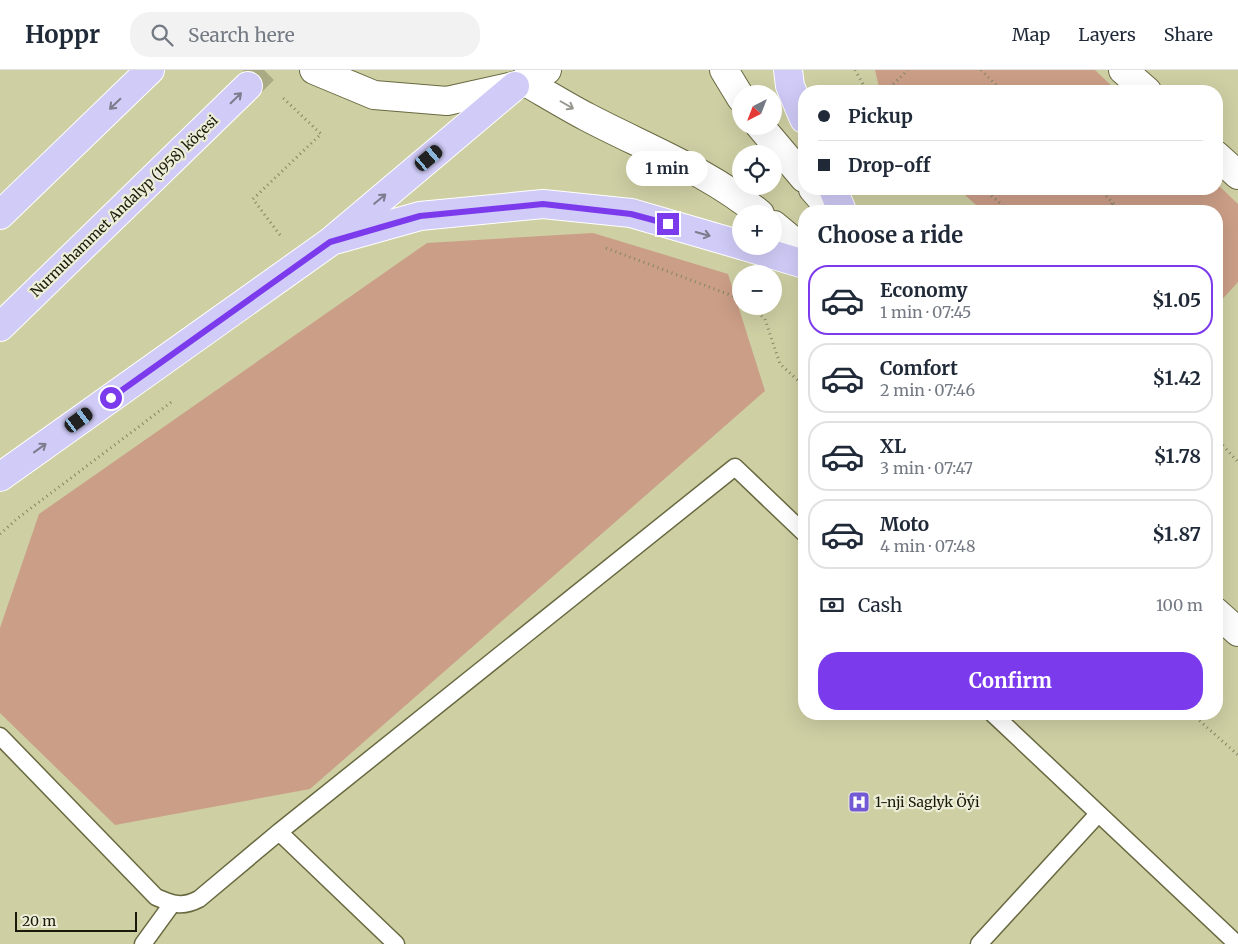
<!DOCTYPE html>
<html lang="en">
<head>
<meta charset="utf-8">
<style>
  :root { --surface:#fff; --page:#f2f2f3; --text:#1f2937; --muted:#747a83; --line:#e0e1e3; --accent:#7c3aed }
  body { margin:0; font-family:Merriweather,serif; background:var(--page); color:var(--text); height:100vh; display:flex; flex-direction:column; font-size:19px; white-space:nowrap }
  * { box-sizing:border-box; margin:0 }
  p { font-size:16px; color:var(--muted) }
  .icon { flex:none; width:28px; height:28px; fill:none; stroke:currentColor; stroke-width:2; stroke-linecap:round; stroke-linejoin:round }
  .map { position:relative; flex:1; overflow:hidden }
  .side { position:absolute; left:798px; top:135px; width:425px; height:515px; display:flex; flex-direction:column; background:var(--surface); border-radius:20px; box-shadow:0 5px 20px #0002 }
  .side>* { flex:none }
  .guide { position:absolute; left:798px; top:15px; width:425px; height:110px; border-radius:20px; box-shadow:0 5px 20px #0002; display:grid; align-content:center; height:110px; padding:0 20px; background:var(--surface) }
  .needle { width:32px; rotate:222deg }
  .buttons { position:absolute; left:732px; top:15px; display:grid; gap:10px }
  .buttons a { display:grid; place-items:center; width:50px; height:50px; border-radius:50%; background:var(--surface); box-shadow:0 5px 20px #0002; font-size:25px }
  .scale { position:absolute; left:15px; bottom:12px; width:122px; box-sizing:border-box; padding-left:5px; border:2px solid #191909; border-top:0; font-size:14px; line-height:18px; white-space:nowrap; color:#191909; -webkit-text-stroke:4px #edeed8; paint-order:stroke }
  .end { position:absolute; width:22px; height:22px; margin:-11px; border:6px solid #7c3aed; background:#fff; box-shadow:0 0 0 2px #fff }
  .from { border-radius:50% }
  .bubble { position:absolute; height:35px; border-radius:18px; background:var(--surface); box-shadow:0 5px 20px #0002; font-size:16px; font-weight:700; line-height:35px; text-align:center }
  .car { position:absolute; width:15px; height:30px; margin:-15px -8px; border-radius:6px; box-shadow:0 0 4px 1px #0007; background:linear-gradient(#222 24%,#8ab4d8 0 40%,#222 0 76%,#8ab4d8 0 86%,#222 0) }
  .guide b { display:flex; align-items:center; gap:18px; height:48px; font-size:19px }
  .guide b+b { border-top:1px solid var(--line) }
  .guide i { width:12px; height:12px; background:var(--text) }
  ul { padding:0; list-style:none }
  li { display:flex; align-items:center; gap:15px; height:70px; margin:0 10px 8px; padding:0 10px; border:2px solid var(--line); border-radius:20px }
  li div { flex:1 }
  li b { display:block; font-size:19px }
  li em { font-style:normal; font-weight:700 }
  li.current { border-color:var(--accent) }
  li>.icon { width:45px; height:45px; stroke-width:1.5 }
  h2 { padding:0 20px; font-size:22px; line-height:60px }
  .pay { display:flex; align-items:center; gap:12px; height:55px; padding:0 20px; font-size:19px }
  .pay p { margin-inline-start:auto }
  .cta { display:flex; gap:10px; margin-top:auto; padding:10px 20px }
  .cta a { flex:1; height:58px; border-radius:20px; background:var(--accent); color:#fff; font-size:20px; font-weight:700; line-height:58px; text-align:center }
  header { display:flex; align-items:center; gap:30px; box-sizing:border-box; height:70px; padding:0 25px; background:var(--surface); border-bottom:1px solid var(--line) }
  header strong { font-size:24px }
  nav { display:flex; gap:28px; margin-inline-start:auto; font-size:18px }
  .search { width:350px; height:45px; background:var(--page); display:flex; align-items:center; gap:12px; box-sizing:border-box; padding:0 18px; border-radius:20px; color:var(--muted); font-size:19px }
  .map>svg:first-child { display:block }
  .green { fill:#cb9e87 }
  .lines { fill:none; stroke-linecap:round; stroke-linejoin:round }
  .primary-tunnel { stroke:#aaab84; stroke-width:28; stroke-dasharray:28 14; stroke-linecap:butt }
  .lane-casing { stroke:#696941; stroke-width:19 }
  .street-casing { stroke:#696941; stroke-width:30 }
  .secondary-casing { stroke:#696941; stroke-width:30 }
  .primary-casing { stroke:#fff; stroke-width:30 }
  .path { stroke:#848564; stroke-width:3; stroke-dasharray:1 4; stroke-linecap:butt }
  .lane { stroke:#fff; stroke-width:16 }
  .street { stroke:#fff; stroke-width:28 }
  .secondary { stroke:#fff; stroke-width:28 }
  .primary { stroke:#d0cbf7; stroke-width:28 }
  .oneway { stroke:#7e7b8c }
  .oneway2 { stroke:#989890 }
  .route { stroke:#7c3aed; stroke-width:6 }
  .labels { text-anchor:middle; stroke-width:4.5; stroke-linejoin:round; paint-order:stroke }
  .street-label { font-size:14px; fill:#191909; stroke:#edeed8 }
  .poi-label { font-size:14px; fill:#191909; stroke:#edeed8; text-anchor:start }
</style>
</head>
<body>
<header>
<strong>Hoppr</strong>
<div class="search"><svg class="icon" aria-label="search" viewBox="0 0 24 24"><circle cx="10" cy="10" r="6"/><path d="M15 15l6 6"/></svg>Search here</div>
<nav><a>Map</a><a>Layers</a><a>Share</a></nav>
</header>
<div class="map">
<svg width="1238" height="874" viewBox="0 0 1238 874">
  <rect width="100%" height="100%" fill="#cecfa3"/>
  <!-- green -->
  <path class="green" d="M875,0H1095L1117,21H880Z
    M1216,113L1238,134V212L1216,236V141H983L958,119H1216Z
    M593,163L728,204L765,321L310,719L115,755L0,643V558L39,444L427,173Z"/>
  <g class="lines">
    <!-- primary-tunnel -->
    <path class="primary-tunnel" d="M248,16L264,0"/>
    <!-- lane casing -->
    <g class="lane-casing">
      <path id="lane" d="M993,644L1237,874
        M0,666L156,827C172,834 182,838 199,829L279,762L735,397L804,463
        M279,762L396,874
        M143,874L172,834
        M979,874L1098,744"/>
    </g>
    <!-- street casing -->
    <g class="street-casing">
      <path id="street" d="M1123,0L1147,21
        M1216,85L1238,105"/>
    </g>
    <!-- secondary casing -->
    <g class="secondary-casing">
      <path id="secondary" d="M314,0L374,25L447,31L518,15L547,0
        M724,0L741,28
        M524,11C545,23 566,36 587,47C644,77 710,102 760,144
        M760,56L804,108
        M813,119L832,141
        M774,155L804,180
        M1216,542L1238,562"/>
    </g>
    <!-- primary casing -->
    <g class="primary-casing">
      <path id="primary" d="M788,0L790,16L804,49
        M833,119L842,141
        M0,145L150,0
        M338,169L420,146L543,134L631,143L741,175
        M744,176L804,194
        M0,257L248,16
        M0,407L330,172L515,16"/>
    </g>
    <!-- path -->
    <path class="path" d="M855,0L867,21
      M981,0L1002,21
      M886,21L908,0
      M984,119L1009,141
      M1099,119L1121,141
      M1104,141L1113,133
      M280,165L253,129L321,64L281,26
      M606,178L741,229
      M750,236L765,249L780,294L804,316
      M1216,368L1238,392
      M0,464L18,448L174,330
      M1192,644L1238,685"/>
    <!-- lane -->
    <use href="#lane" class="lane"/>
    <!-- street -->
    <use href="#street" class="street"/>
    <!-- secondary -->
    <use href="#secondary" class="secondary"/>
    <!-- primary -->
    <use href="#primary" class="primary"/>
  </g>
  <!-- one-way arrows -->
  <defs><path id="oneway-shaft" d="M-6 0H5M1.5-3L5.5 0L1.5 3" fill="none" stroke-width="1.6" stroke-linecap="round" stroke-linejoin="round" transform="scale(1.25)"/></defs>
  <g class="oneway">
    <use href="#oneway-shaft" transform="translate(236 28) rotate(-44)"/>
    <use href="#oneway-shaft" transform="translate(115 34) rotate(136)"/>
    <use href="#oneway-shaft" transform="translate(380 129) rotate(-40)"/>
    <use href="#oneway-shaft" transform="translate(703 164) rotate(16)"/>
    <use href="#oneway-shaft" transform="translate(40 378) rotate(-36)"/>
  </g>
  <use class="oneway2" href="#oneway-shaft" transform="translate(567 35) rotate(30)"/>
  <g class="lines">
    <!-- route -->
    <path class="route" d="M111,328L330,172L420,146L543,134L631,144L668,154"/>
  </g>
  <!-- icons -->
  <defs>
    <g id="hospital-square" transform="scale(1.125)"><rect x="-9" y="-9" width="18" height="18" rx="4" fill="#735ad4" stroke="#edeed8"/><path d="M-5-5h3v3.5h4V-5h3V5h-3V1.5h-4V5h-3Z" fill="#fff"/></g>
  </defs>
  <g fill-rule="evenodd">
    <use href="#hospital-square" x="859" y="732"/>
  </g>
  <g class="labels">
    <!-- street labels -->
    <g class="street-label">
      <text transform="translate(124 136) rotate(-44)" y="5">Nurmuhammet Andalyp (1958) köçesi</text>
    </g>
    <!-- poi labels -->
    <g class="poi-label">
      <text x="875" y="737">1-nji Saglyk Öýi</text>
    </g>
  </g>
</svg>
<div class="buttons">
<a><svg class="needle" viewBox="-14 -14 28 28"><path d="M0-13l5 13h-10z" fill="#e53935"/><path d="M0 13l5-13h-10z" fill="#747a83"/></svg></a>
<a><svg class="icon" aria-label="locate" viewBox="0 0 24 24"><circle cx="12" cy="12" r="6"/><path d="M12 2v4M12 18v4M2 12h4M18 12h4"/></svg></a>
<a>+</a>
<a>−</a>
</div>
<div class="scale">20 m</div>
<i class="end from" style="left:111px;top:328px"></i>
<i class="end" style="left:668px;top:154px"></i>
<div class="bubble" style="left:626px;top:81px;width:82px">1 min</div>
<i class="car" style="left:429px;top:88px;rotate:50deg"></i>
<i class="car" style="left:79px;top:350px;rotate:54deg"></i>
<div class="guide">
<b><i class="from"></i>Pickup</b>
<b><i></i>Drop-off</b>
</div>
<section class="side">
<h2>Choose a ride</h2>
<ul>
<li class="current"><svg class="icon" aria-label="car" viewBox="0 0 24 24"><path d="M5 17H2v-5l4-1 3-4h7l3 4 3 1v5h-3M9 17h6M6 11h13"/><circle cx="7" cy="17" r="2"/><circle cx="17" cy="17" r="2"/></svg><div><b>Economy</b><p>1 min · 07:45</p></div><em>$1.05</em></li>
<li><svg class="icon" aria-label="car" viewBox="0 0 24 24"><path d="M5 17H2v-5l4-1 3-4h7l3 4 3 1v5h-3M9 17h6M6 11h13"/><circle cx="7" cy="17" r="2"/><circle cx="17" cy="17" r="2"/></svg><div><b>Comfort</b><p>2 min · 07:46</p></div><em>$1.42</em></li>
<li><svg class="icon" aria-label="car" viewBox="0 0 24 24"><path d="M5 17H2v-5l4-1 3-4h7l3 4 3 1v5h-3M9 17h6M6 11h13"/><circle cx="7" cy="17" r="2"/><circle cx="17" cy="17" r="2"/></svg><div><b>XL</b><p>3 min · 07:47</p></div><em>$1.78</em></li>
<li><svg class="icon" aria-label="car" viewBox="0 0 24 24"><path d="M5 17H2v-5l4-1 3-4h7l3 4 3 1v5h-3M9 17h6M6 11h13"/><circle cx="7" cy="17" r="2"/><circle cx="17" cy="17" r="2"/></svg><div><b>Moto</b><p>4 min · 07:48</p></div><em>$1.87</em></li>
</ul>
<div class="pay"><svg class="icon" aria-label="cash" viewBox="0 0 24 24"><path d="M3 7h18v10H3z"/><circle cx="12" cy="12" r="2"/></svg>Cash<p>100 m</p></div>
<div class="cta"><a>Confirm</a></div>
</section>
</div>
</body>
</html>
